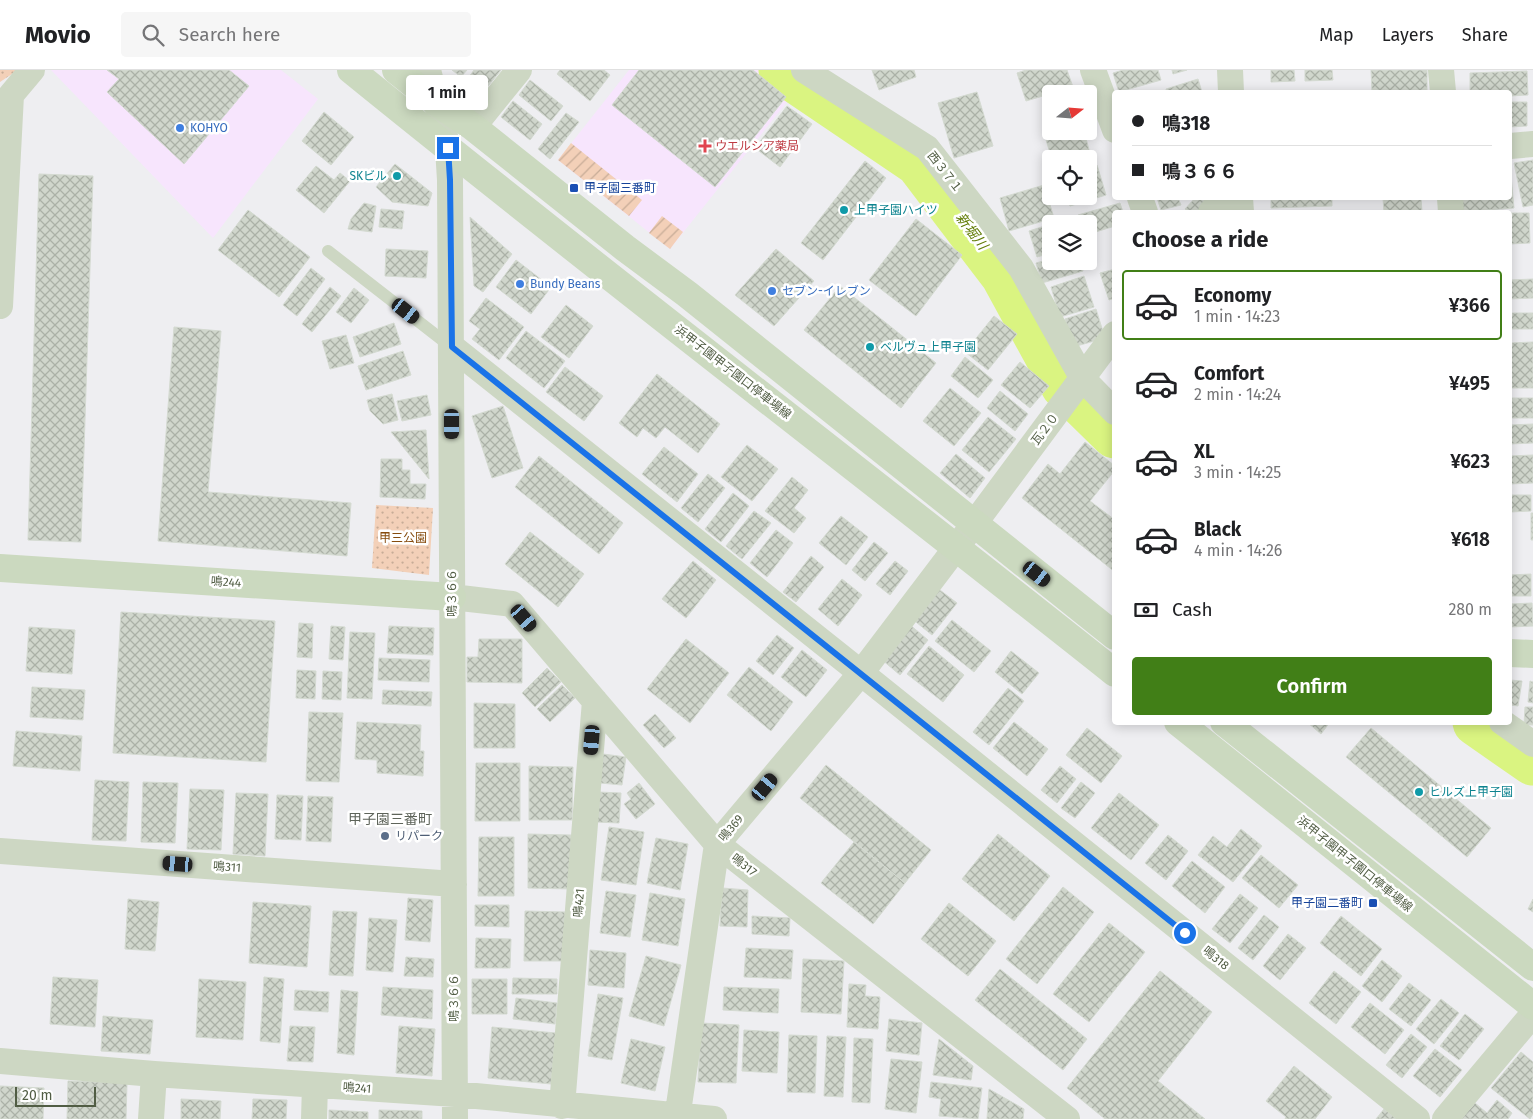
<!DOCTYPE html>
<html lang="en">
<head>
<meta charset="utf-8">
<style>
  :root { --surface:#fff; --page:#f6f6f6; --text:#202124; --muted:#757577; --line:#e0e0e0; --accent:#417f17 }
  body { margin:0; font-family:"Fira Sans","Noto Sans JP",sans-serif; background:var(--page); color:var(--text); height:100vh; display:flex; flex-direction:column; font-size:19px; white-space:nowrap }
  * { box-sizing:border-box; margin:0 }
  p { font-size:16px; color:var(--muted) }
  .icon { flex:none; width:28px; height:28px; fill:none; stroke:currentColor; stroke-width:2; stroke-linecap:round; stroke-linejoin:round }
  .map { position:relative; flex:1; overflow:hidden }
  .sheet { position:absolute; left:1112px; top:140px; width:400px; height:515px; display:flex; flex-direction:column; background:var(--surface); border-radius:5px; box-shadow:0 2px 12px #0003 }
  .sheet>* { flex:none }
  .top-card { position:absolute; left:1112px; top:20px; width:400px; height:110px; border-radius:5px; box-shadow:0 2px 12px #0003; display:grid; align-content:center; height:110px; padding:0 20px; background:var(--surface) }
  .needle { width:32px; rotate:73deg }
  .controls { position:absolute; left:1042px; top:15px; display:grid; gap:10px }
  .controls a { display:grid; place-items:center; width:55px; height:55px; border-radius:5px; background:var(--surface); box-shadow:0 2px 12px #0003; font-size:25px }
  .scale { position:absolute; left:15px; bottom:12px; width:81px; box-sizing:border-box; padding-left:5px; border:2px solid #515d44; border-top:0; font-size:14px; line-height:18px; white-space:nowrap; color:#515d44; -webkit-text-stroke:4px #fff; paint-order:stroke }
  .end { position:absolute; width:22px; height:22px; margin:-11px; border:6px solid #1a73e8; background:#fff; box-shadow:0 0 0 2px #fff }
  .from { border-radius:50% }
  .bubble { position:absolute; height:35px; border-radius:5px; background:var(--surface); box-shadow:0 2px 12px #0003; font-size:16px; font-weight:600; line-height:35px; text-align:center }
  .car { position:absolute; width:15px; height:30px; margin:-15px -8px; border-radius:6px; box-shadow:0 0 4px 1px #0007; background:linear-gradient(#222 24%,#8ab4d8 0 40%,#222 0 76%,#8ab4d8 0 86%,#222 0) }
  .top-card b { display:flex; align-items:center; gap:18px; height:48px; font-size:19px }
  .top-card b+b { border-top:1px solid var(--line) }
  .top-card i { width:12px; height:12px; background:var(--text) }
  ul { padding:0; list-style:none }
  li { display:flex; align-items:center; gap:15px; height:70px; margin:0 10px 8px; padding:0 10px; border:2px solid transparent; border-radius:5px }
  li div { flex:1 }
  li b { display:block; font-size:19px }
  li em { font-style:normal; font-weight:600 }
  li.on { border-color:var(--accent) }
  li>.icon { width:45px; height:45px; stroke-width:1.5 }
  h2 { padding:0 20px; font-size:22px; line-height:60px }
  .pay { display:flex; align-items:center; gap:12px; height:55px; padding:0 20px; font-size:19px }
  .pay p { margin-inline-start:auto }
  .cta { display:flex; gap:10px; margin-top:auto; padding:10px 20px }
  .cta a { flex:1; height:58px; border-radius:5px; background:var(--accent); color:#fff; font-size:20px; font-weight:600; line-height:58px; text-align:center }
  header { display:flex; align-items:center; gap:30px; box-sizing:border-box; height:70px; padding:0 25px; background:var(--surface); border-bottom:1px solid var(--line) }
  header strong { font-size:24px }
  nav { display:flex; gap:28px; margin-inline-start:auto; font-size:18px }
  .search { width:350px; height:45px; background:var(--page); display:flex; align-items:center; gap:12px; box-sizing:border-box; padding:0 18px; border-radius:5px; color:var(--muted); font-size:19px }
  .map>svg:first-child { display:block }
  .commercial { fill:#f7e5fd }
  .park { fill:url(#park-dots) }
  .garden { fill:url(#garden-furrows) }
  .lines { fill:none; stroke-linecap:round; stroke-linejoin:round }
  .river { stroke:#daf481; stroke-width:49 }
  .building { fill:url(#building-cross-hatch); stroke:#d4dad1 }
  .lane { stroke:#cdd7c3; stroke-width:12 }
  .street { stroke:#cdd7c3; stroke-width:26 }
  .secondary { stroke:#cbd9bf; stroke-width:28 }
  .route { stroke:#1a73e8; stroke-width:6 }
  .shop-dot { fill:#3f7fe0; stroke:#fff; stroke-width:2 }
  .health-dot { fill:#e0444e; stroke:#fff; stroke-width:2 }
  .culture-dot { fill:#0f9aa8; stroke:#fff; stroke-width:2 }
  .transit-dot { fill:#1a4fb4; stroke:#fff; stroke-width:2 }
  .service-dot { fill:#5c6f8a; stroke:#fff; stroke-width:2 }
  .labels { text-anchor:middle; stroke-width:5; stroke-linejoin:round; paint-order:stroke }
  .shop-label { font-size:12px; fill:#366cbe; stroke:#fff; text-anchor:start }
  .health-label { font-size:12px; fill:#be3a42; stroke:#fff; text-anchor:start }
  .street-label { font-size:12px; fill:#515d44; stroke:#fff }
  .culture-label { font-size:12px; fill:#0d838f; stroke:#fff; text-anchor:start }
  .transit-label { font-size:12px; fill:#164399; stroke:#fff; text-anchor:start }
  .park-label { font-size:12px; fill:#864c0e; stroke:#fff }
  .service-label { font-size:12px; fill:#4e5e75; stroke:#fff; text-anchor:start }
  .water-label { font-size:14px; font-style:italic; fill:#617c06; stroke:#fff }
  .neighbourhood-label { font-size:14px; fill:#5e645a; stroke:#fff }
</style>
</head>
<body>
<header>
<strong>Movio</strong>
<div class="search"><svg class="icon" aria-label="search" viewBox="0 0 24 24"><circle cx="10" cy="10" r="6"/><path d="M15 15l6 6"/></svg>Search here</div>
<nav><a>Map</a><a>Layers</a><a>Share</a></nav>
</header>
<div class="map">
<svg width="1533" height="1049" viewBox="0 0 1533 1049">
  <defs>
    <pattern id="park-dots" width="8" height="8" patternUnits="userSpaceOnUse" patternTransform="scale(1.25)"><rect width="8" height="8" fill="#f3d0b8"/><path d="M2 2h.1M6 6h.1" fill="none" stroke="#c7ac97" stroke-width="1.8" stroke-linecap="round"/></pattern>
    <pattern id="garden-furrows" width="10" height="10" patternUnits="userSpaceOnUse" patternTransform="scale(1.25)"><rect width="10" height="10" fill="#f3d0b8"/><path d="M-1 1l2-2M0 10L10 0M9 11l2-2" fill="none" stroke="#c7ac97"/></pattern>
    <pattern id="building-cross-hatch" width="8" height="8" patternUnits="userSpaceOnUse" patternTransform="scale(1.25)"><rect width="8" height="8" fill="#d0d6cc"/><path d="M0 0l8 8M0 8l8-8" fill="none" stroke="#abb1a7"/></pattern>
  </defs>
  <rect width="100%" height="100%" fill="#eeeef1"/>
  <!-- commercial -->
  <path class="commercial" d="M51,0H281L318,29L213,168Z
    M629,0H758L791,27L670,179L558,90Z"/>
  <!-- park -->
  <path class="park" d="M0,0H18L0,12Z
    M376,435L433,438L429,505L372,498Z"/>
  <!-- garden -->
  <path class="garden" d="M571,73L642,130L629,146L558,90Z
    M662,146L683,162L670,179L649,163Z"/>
  <g class="lines">
    <!-- river -->
    <path class="river" d="M783,0L919,92L1005,205L1065,315L1115,364
      M1477,652L1533,691"/>
  </g>
  <!-- building -->
  <path class="building" d="M107,0H229L249,16L184,94L107,22L119,9Z
    M452,0H467L461,7Z
    M474,0H501L485,20L469,7Z
    M560,0H604L610,5L590,31L557,4Z
    M639,0H753L786,27L715,117L612,35Z
    M872,0H914L916,7L879,20Z
    M1026,0H1067L1073,17L1026,31L1017,3Z
    M1123,0H1158L1161,10L1119,22L1113,3Z
    M1172,0H1187L1173,4Z
    M1271,0H1294L1295,11L1271,12Z
    M1305,0H1332L1333,10L1305,11Z
    M1371,0H1427V22H1372Z
    M1527,1L1528,25L1510,26V22H1470V3Z
    M1198,9L1202,22H1167L1166,19Z
    M530,10L563,36L551,51L519,25Z
    M1292,21V22H1257Z
    M977,22L993,76L954,88L938,33Z
    M513,31L542,54L530,70L501,47Z
    M1510,32H1527V56L1510,57Z
    M787,36L812,54L780,97L755,78Z
    M324,42L354,67L331,95L302,71Z
    M566,43L579,52L550,89L538,79Z
    M1075,61H1084L1092,91L1089,92V89H1052L1046,70Z
    M1533,90V135L1523,137L1514,93Z
    M865,91L886,108L823,190L801,173Z
    M395,94L432,123L428,136L392,132L376,117Z
    M1097,95L1106,125L1070,136L1067,126H1089V98Z
    M1510,95L1514,138L1460,142L1459,128H1510Z
    M316,96L334,110L340,103L350,111L324,143L296,120Z
    M39,104L93,106L81,472L28,470Z
    M1044,115L1054,148L1009,161L1000,128Z
    M1157,128H1178L1181,135L1161,140Z
    M1195,128H1210L1198,142H1190L1185,139Z
    M1271,128H1332V136L1271,138Z
    M1383,128H1421L1422,142H1384Z
    M364,133L376,136L372,162L348,159L351,149Z
    M1120,133L1123,142H1115V156L1089,164V154H1081L1078,145Z
    M381,139L404,141L402,159L379,157Z
    M248,140L310,187L279,227L218,180Z
    M1510,143H1529L1530,173L1510,174Z
    M470,147L512,184L483,222L474,216Z
    M1074,148L1076,154H1053Z
    M916,149L962,185L916,246L869,210Z
    M1051,154V183L1037,187L1029,161Z
    M386,179L428,181L426,208L385,206Z
    M776,179L814,211L774,256L735,225Z
    M1051,189V191H1080L1083,201L1042,213L1036,193Z
    M516,190L551,217L531,244L496,217Z
    M311,198L325,209L297,246L283,235Z
    M1115,199V228L1109,230L1100,203Z
    M1084,206L1094,237L1060,247L1051,217Z
    M1533,209V228L1510,229V210Z
    M840,216L936,293L901,338L804,260Z
    M330,217L341,226L312,262L302,254Z
    M354,218L369,230L351,253L336,242Z
    M486,228L524,257L499,290L472,269L480,259L469,251Z
    M566,235L593,256L569,288L541,267Z
    M1096,239L1105,268L1073,277L1065,249Z
    M1510,243H1533V259H1510Z
    M994,246L1017,264L988,300L965,282Z
    M394,253L401,274L360,287L353,267Z
    M174,257L221,261L208,422L351,433L347,486L158,471Z
    M526,261L565,291L544,318L506,288Z
    M346,265L354,293L330,299L322,271Z
    M1533,272V318H1510V273Z
    M403,281L411,305L366,320L358,296Z
    M965,287L993,310L978,328L951,306Z
    M1020,292L1049,316L1030,338L1001,315Z
    M565,297L603,326L584,351L546,322Z
    M657,304L720,354L698,383L665,357L656,368L643,358L637,367L619,353Z
    M950,318L981,343L954,376L923,351Z
    M1000,321L1028,344L1015,361L987,338Z
    M392,324L398,350L383,354L370,341L367,330Z
    M427,325L431,345L402,351L397,331Z
    M1510,328H1533V348H1510Z
    M503,336L523,398L492,408L472,346Z
    M988,347L1016,369L989,402L962,380Z
    M1533,354V373L1510,374V355Z
    M426,360L429,409L391,362Z
    M1085,372L1115,396V400L1090,431L1115,450V502L1022,428L1048,394L1060,404Z
    M747,375L778,399L752,431L721,407Z
    M664,377L698,404L677,432L642,404Z
    M956,384L985,408L970,428L940,403Z
    M1533,385V413L1510,414V386Z
    M539,386L623,453L599,484L515,417Z
    M381,389H402V400H410V414H426L425,429L380,427Z
    M708,404L725,418L698,452L681,438Z
    M792,407L808,420L794,438L806,448L794,463L765,441Z
    M733,423L749,436L721,472L705,459Z
    M1510,425H1531V441L1510,442Z
    M754,441L771,453L742,489L726,476Z
    M1531,443H1533V470H1531Z
    M841,446L868,467L846,495L819,473Z
    M776,460L793,473L767,507L750,493Z
    M530,462L584,504L558,537L505,494Z
    M874,472L888,483L865,511L852,500Z
    M811,486L824,497L796,532L783,522Z
    M693,491L716,510L686,548L662,529Z
    M895,491L908,501L890,525L876,514Z
    M1531,504V526H1510V505Z
    M842,509L862,525L838,556L818,539Z
    M936,517L957,533L932,565L911,548Z
    M1532,533L1533,556L1510,557V534Z
    M121,542L275,551L266,692L113,683Z
    M952,550L991,581L974,602L935,571Z
    M299,553L313,554L312,588L297,587Z
    M909,554L928,570L900,605L881,589Z
    M331,556L345,557L343,590L329,589Z
    M389,556L434,558L433,585L387,583Z
    M29,557L75,560L72,604L26,601Z
    M350,562L375,563L372,629L347,628Z
    M777,565L794,578L773,605L756,591Z
    M479,569H522V613L467,612V587H478Z
    M686,569L729,603L690,653L647,619Z
    M929,576L964,605L943,632L907,604Z
    M802,580L827,600L806,627L781,607Z
    M1011,581L1039,603L1022,624L995,602Z
    M379,588L430,590L429,612L378,610Z
    M749,597L793,632L771,661L727,625Z
    M547,598L561,612L535,637L522,623Z
    M297,600L316,601L315,629L296,628Z
    M323,601L342,602L341,630L322,629Z
    M1510,610L1522,611L1518,636L1510,635Z
    M1530,611L1533,612V633L1528,632Z
    M562,615L575,628L550,652L537,639Z
    M32,617L85,620L83,650L30,647Z
    M1008,618L1024,631L989,675L973,662Z
    M383,620L432,622L431,636L382,634Z
    M474,633L515,634V678H474Z
    M1525,637H1533V655H1524Z
    M309,642L343,643L339,712L306,711Z
    M655,644L676,668L664,678L643,655Z
    M357,652L421,655L420,681H424L423,706L377,703V690L355,689Z
    M1014,652L1048,679L1027,706L993,678Z
    M1307,652H1330L1321,664Z
    M1087,658L1122,686L1101,713L1066,685Z
    M1371,658L1491,758L1467,787L1346,687Z
    M16,661L82,666L80,701L13,696Z
    M603,684L626,687L622,715L600,713Z
    M476,693H520V751H475Z
    M826,695L931,780L905,813L800,728Z
    M529,696L573,697L572,750H529Z
    M1060,696L1076,709L1057,733L1041,720Z
    M95,710L129,712L126,771L92,770Z
    M143,712L178,713L175,773L141,772Z
    M1081,712L1095,723L1075,748L1061,738Z
    M639,713L655,734L636,749L624,734L631,729L627,723Z
    M190,719L224,720L221,780L187,779Z
    M598,722L621,723L619,753L596,752Z
    M236,723L268,724L265,786L233,784Z
    M1119,723L1159,755L1131,790L1091,758Z
    M277,725L303,726L301,770L275,769Z
    M308,726L333,727L331,772L306,771Z
    M609,757L644,762L636,815L601,810Z
    M1241,759L1262,776L1233,812L1198,785L1213,766L1227,777Z
    M528,764L571,765V819L528,818Z
    M998,764L1050,806L1014,851L962,809Z
    M1168,765L1188,781L1166,810L1145,793Z
    M479,767H514V826H478Z
    M656,768L688,774L680,820L647,813Z
    M854,772L905,813L873,854L821,813Z
    M1261,785L1298,815L1279,838L1242,808Z
    M1192,791L1225,817L1205,843L1172,816Z
    M1063,817L1094,842L1037,914L1006,889Z
    M722,818L748,820L747,857L720,856Z
    M606,821L636,825L630,867L600,863Z
    M650,823L685,829L678,876L642,870Z
    M1240,824L1258,838L1230,873L1212,859Z
    M408,828L433,830L430,872L405,870Z
    M128,829L159,832L155,881L125,879Z
    M1533,829V842L1528,839Z
    M253,832L311,836L307,897L249,893Z
    M949,833L996,871L968,906L921,869Z
    M475,835H509V857L475,856Z
    M333,841L357,842L353,906L329,905Z
    M525,841L565,842V891H524Z
    M1264,845L1279,857L1253,890L1238,878Z
    M752,846L790,848L789,866L752,864Z
    M1341,846L1382,879L1361,906L1320,873Z
    M369,848L397,850L393,902L366,900Z
    M1109,853L1145,882L1089,952L1053,924Z
    M1288,864L1306,878L1280,910L1263,896Z
    M476,868L511,869L510,898H475Z
    M746,878L793,880L791,909L744,907Z
    M590,880L626,883L624,918L588,915Z
    M646,886L681,895L664,956L629,946Z
    M406,887L434,889L433,907L404,906Z
    M803,889L844,891L841,944L801,942Z
    M1382,890L1402,906L1382,932L1362,916Z
    M1000,899L1087,969L1063,1000L975,930Z
    M1160,901L1212,942L1158,1011L1205,1049H1105L1067,1018Z
    M1334,901L1361,922L1336,954L1309,933Z
    M53,907L98,910L95,957L50,954Z
    M264,907L284,909L280,973L260,971Z
    M513,908L557,909V924H512Z
    M199,909L246,912L243,970L196,967Z
    M472,909H507V944H472Z
    M1409,913L1431,930L1411,956L1389,939Z
    M849,914L866,915L865,926L880,927L878,959L847,957Z
    M383,917L433,920L432,949L381,945Z
    M724,917L779,919L778,943L723,940Z
    M295,920L329,922L328,942L294,940Z
    M341,920L358,922L354,985L337,983Z
    M598,924L623,928L612,990L588,986Z
    M516,928L557,933L555,954L513,949Z
    M1441,929L1459,943L1434,974L1416,959Z
    M1370,933L1404,960L1385,984L1351,957Z
    M1465,944L1484,959L1459,990L1440,976Z
    M103,946L153,950L150,984L101,981Z
    M889,949L922,953L919,985L886,981Z
    M701,953L739,955L736,1013L698,1012Z
    M290,956L315,957L313,992L287,991Z
    M399,956L435,959L432,1006L396,1003Z
    M492,957L556,963L551,1014L488,1008Z
    M744,960L779,962L777,1003L742,1001Z
    M1411,964L1427,977L1402,1008L1386,995Z
    M789,965L817,966L815,1023L787,1022Z
    M827,966L846,967L843,1027L824,1026Z
    M854,968L873,969L870,1033L852,1032Z
    M631,969L665,977L655,1021L621,1013Z
    M939,969L973,996L971,1010L933,1005Z
    M1435,979L1462,1000L1440,1027L1413,1006Z
    M1521,982L1533,992V1044L1530,1049L1491,1018Z
    M891,989L922,992L916,1043L885,1039Z
    M1294,996L1332,1027L1315,1049H1285L1286,1047L1266,1031Z
    M68,1011L127,1013L126,1049H67Z
    M931,1012L982,1018L978,1049L939,1046L941,1029L929,1027Z
    M0,1016L44,1018L43,1049H0Z
    M989,1019L1024,1039L1023,1049H987Z
    M181,1029L221,1031L220,1049H181Z
    M253,1029L287,1030L286,1049H252Z
    M1497,1030L1512,1043L1508,1049H1461L1475,1033L1487,1043Z
    M1384,1039L1397,1049H1376Z
    M329,1040L368,1042V1049H329Z
    M379,1040L422,1041V1049H379Z"/>
  <g class="lines">
    <!-- lane -->
    <path class="lane" d="M328,181L450,276"/>
    <!-- street -->
    <path class="street" d="M428,0L448,78L450,110L455,1049
      M804,0L927,78L1021,198L1083,309L1115,342
      M1093,0L1115,60
      M1230,0L1231,22
      M1441,0L1443,22
      M473,57L519,0
      M1510,76L1533,74
      M1140,128L1145,142
      M1240,128L1241,142
      M1450,128L1451,142
      M1211,142L1224,128
      M0,236L11,25L32,0
      M452,277L861,603L1417,1049
      M452,527L512,534L717,774L1067,1049
      M1502,652L1533,674
      M0,781L454,814
      M0,991L154,1004L455,1024L714,1049
      M562,1036L595,631
      M151,1049L154,1004
      M314,1049L315,1015
      M677,1049L717,774L861,603L974,454L1115,264
      M1445,1049L1533,944"/>
    <!-- secondary -->
    <path class="secondary" d="M351,0C603,205 861,401 1115,603
      M396,0L436,32L473,57L625,178L687,224L1115,566
      M0,498L452,527
      M1510,583L1533,584
      M1178,652L1533,936
      M1224,652L1533,897"/>
  </g>
  <g class="lines">
    <!-- route -->
    <path class="route" d="M448,78L450,110L452,277L1185,863"/>
  </g>
  <!-- markers -->
  <g class="shop-dot">
    <circle cx="180" cy="58" r="5"/>
    <circle cx="520" cy="214" r="5"/>
    <circle cx="772" cy="221" r="5"/>
  </g>
  <path class="health-dot" d="M702.5 68.5h5v5h5v5h-5v5h-5v-5h-5v-5h5z"/>
  <g class="culture-dot">
    <circle cx="397" cy="106" r="5"/>
    <circle cx="844" cy="140" r="5"/>
    <circle cx="870" cy="277" r="5"/>
    <circle cx="1419" cy="722" r="5"/>
  </g>
  <g class="transit-dot">
    <rect x="569" y="113" width="10" height="10" rx="2.5"/>
    <rect x="1368" y="828" width="10" height="10" rx="2.5"/>
  </g>
  <circle class="service-dot" cx="385" cy="766" r="5"/>
  <g class="labels">
    <!-- shop labels -->
    <g class="shop-label">
      <text x="190" y="62">KOHYO</text>
      <text x="530" y="218">Bundy Beans</text>
      <text x="782" y="225">セブン-イレブン</text>
    </g>
    <!-- health labels -->
    <g class="health-label">
      <text x="715" y="80">ウエルシア薬局</text>
    </g>
    <!-- street labels -->
    <g class="street-label">
      <text transform="translate(945 102) rotate(52)" y="4">西３７１</text>
      <text transform="translate(733 302) rotate(38)" y="4">浜甲子園甲子園口停車場線</text>
      <text transform="translate(1045 359) rotate(-53)" y="4">瓦２０</text>
      <text transform="translate(226 512) rotate(4)" y="4">鳴244</text>
      <text transform="translate(452 523) rotate(-90)" y="4">鳴３６６</text>
      <text transform="translate(731 758) rotate(-50)" y="4">鳴369</text>
      <text transform="translate(1355 794) rotate(39)" y="4">浜甲子園甲子園口停車場線</text>
      <text transform="translate(744 795) rotate(38)" y="4">鳴317</text>
      <text transform="translate(227 797) rotate(4)" y="4">鳴311</text>
      <text transform="translate(579 833) rotate(-85)" y="4">鳴421</text>
      <text transform="translate(1216 888) rotate(39)" y="4">鳴318</text>
      <text transform="translate(454 928) rotate(-90)" y="4">鳴３６６</text>
      <text transform="translate(357 1018) rotate(4)" y="4">鳴241</text>
    </g>
    <!-- culture labels -->
    <g class="culture-label">
      <text x="387" y="110" text-anchor="end">SKビル</text>
      <text x="854" y="144">上甲子園ハイツ</text>
      <text x="880" y="281">ベルヴュ上甲子園</text>
      <text x="1429" y="726">ヒルズ上甲子園</text>
    </g>
    <!-- transit labels -->
    <g class="transit-label">
      <text x="584" y="122">甲子園三番町</text>
      <text x="1363" y="837" text-anchor="end">甲子園二番町</text>
    </g>
    <!-- park labels -->
    <g class="park-label">
      <text x="403" y="472">甲三公園</text>
    </g>
    <!-- service labels -->
    <g class="service-label">
      <text x="395" y="770">リパーク</text>
    </g>
    <!-- water labels -->
    <g class="water-label">
      <text transform="translate(972 161) rotate(53)" y="5">新堀川</text>
    </g>
    <!-- neighbourhood labels -->
    <g class="neighbourhood-label">
      <text x="390" y="754">甲子園三番町</text>
    </g>
  </g>
</svg>
<div class="controls">
<a><svg class="needle" viewBox="-14 -14 28 28"><path d="M0-13l5 13h-10z" fill="#e53935"/><path d="M0 13l5-13h-10z" fill="#757577"/></svg></a>
<a><svg class="icon" aria-label="locate" viewBox="0 0 24 24"><circle cx="12" cy="12" r="6"/><path d="M12 2v4M12 18v4M2 12h4M18 12h4"/></svg></a>
<a><svg class="icon" aria-label="layers" viewBox="0 0 24 24"><path d="M12 4l9 5-9 5-9-5zM3 14l9 5 9-5"/></svg></a>
</div>
<div class="scale">20 m</div>
<i class="end from" style="left:1185px;top:863px"></i>
<i class="end" style="left:448px;top:78px"></i>
<div class="bubble" style="left:406px;top:5px;width:82px">1 min</div>
<i class="car" style="left:406px;top:241px;rotate:128deg"></i>
<i class="car" style="left:452px;top:354px;rotate:180deg"></i>
<i class="car" style="left:1037px;top:504px;rotate:128deg"></i>
<i class="car" style="left:524px;top:548px;rotate:139deg"></i>
<i class="car" style="left:592px;top:670px;rotate:185deg"></i>
<i class="car" style="left:765px;top:717px;rotate:40deg"></i>
<i class="car" style="left:178px;top:794px;rotate:274deg"></i>
<div class="top-card">
<b><i class="from"></i>鳴318</b>
<b><i></i>鳴３６６</b>
</div>
<section class="sheet">
<h2>Choose a ride</h2>
<ul>
<li class="on"><svg class="icon" aria-label="car" viewBox="0 0 24 24"><path d="M5 17H2v-5l4-1 3-4h7l3 4 3 1v5h-3M9 17h6M6 11h13"/><circle cx="7" cy="17" r="2"/><circle cx="17" cy="17" r="2"/></svg><div><b>Economy</b><p>1 min · 14:23</p></div><em>¥366</em></li>
<li><svg class="icon" aria-label="car" viewBox="0 0 24 24"><path d="M5 17H2v-5l4-1 3-4h7l3 4 3 1v5h-3M9 17h6M6 11h13"/><circle cx="7" cy="17" r="2"/><circle cx="17" cy="17" r="2"/></svg><div><b>Comfort</b><p>2 min · 14:24</p></div><em>¥495</em></li>
<li><svg class="icon" aria-label="car" viewBox="0 0 24 24"><path d="M5 17H2v-5l4-1 3-4h7l3 4 3 1v5h-3M9 17h6M6 11h13"/><circle cx="7" cy="17" r="2"/><circle cx="17" cy="17" r="2"/></svg><div><b>XL</b><p>3 min · 14:25</p></div><em>¥623</em></li>
<li><svg class="icon" aria-label="car" viewBox="0 0 24 24"><path d="M5 17H2v-5l4-1 3-4h7l3 4 3 1v5h-3M9 17h6M6 11h13"/><circle cx="7" cy="17" r="2"/><circle cx="17" cy="17" r="2"/></svg><div><b>Black</b><p>4 min · 14:26</p></div><em>¥618</em></li>
</ul>
<div class="pay"><svg class="icon" aria-label="cash" viewBox="0 0 24 24"><path d="M3 7h18v10H3z"/><circle cx="12" cy="12" r="2"/></svg>Cash<p>280 m</p></div>
<div class="cta"><a>Confirm</a></div>
</section>
</div>
</body>
</html>
